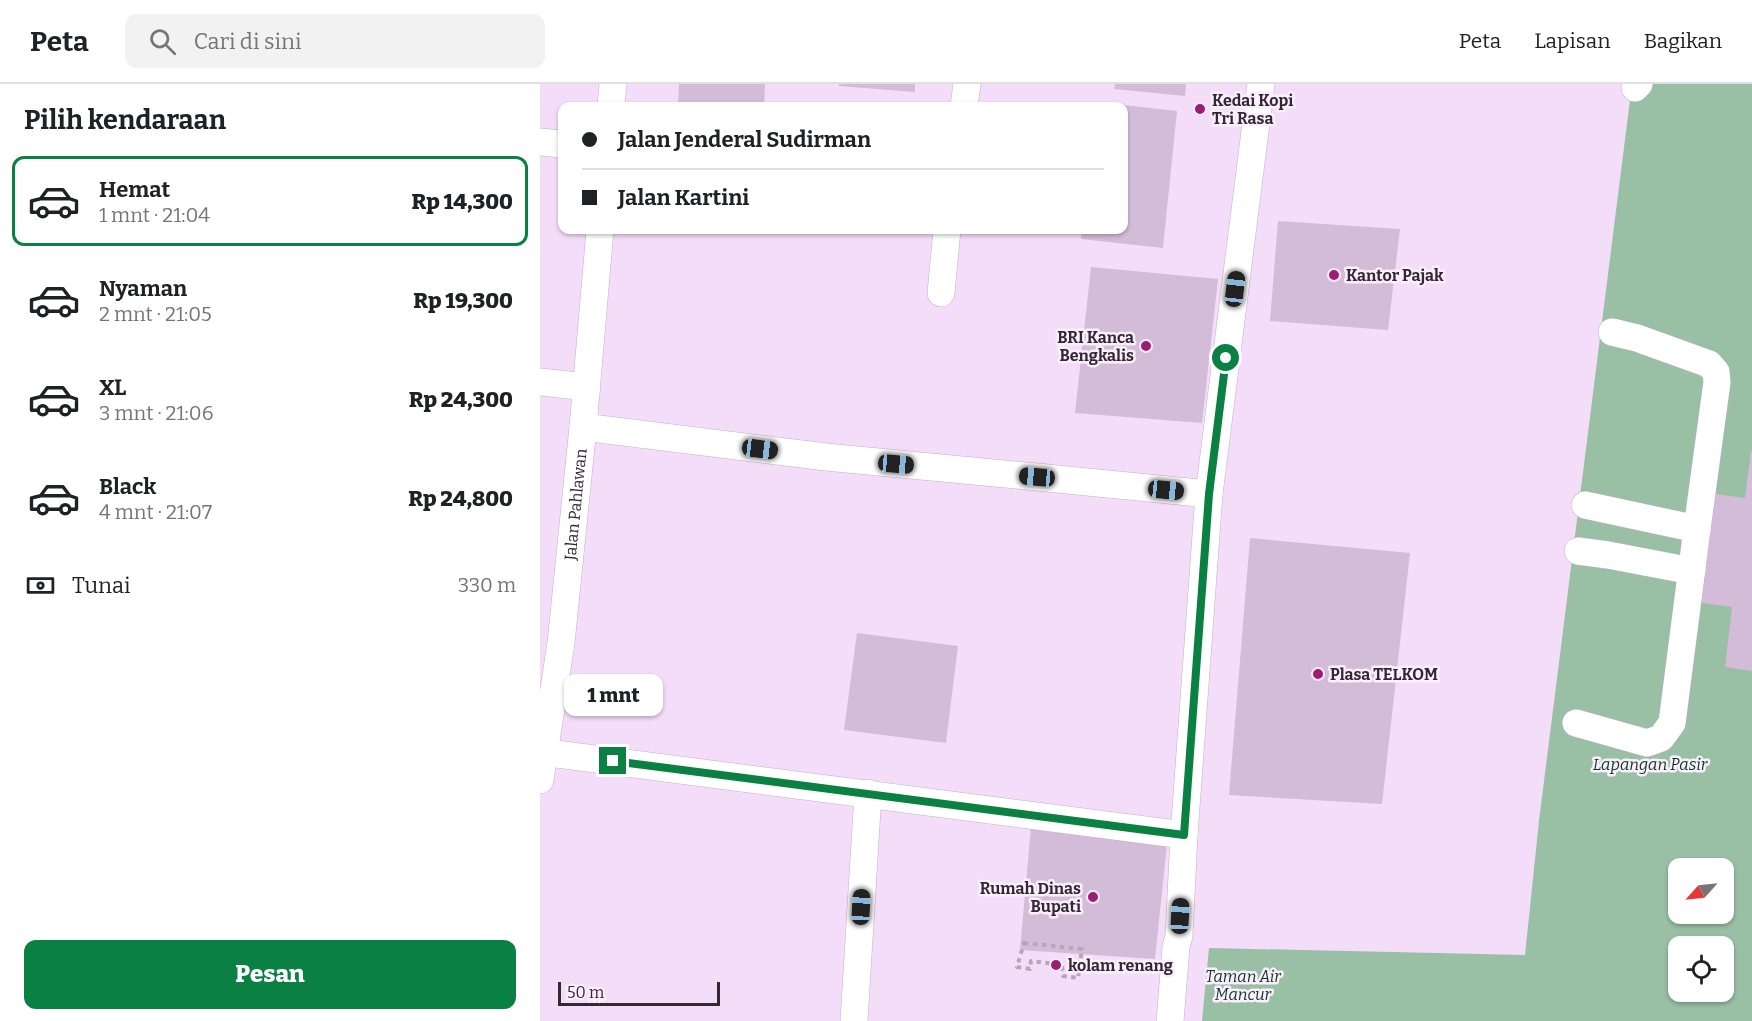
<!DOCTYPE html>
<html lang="id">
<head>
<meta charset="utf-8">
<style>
  :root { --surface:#fff; --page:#f2f2f2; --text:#202124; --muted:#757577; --line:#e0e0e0; --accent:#0b8043 }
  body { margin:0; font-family:Bitter,serif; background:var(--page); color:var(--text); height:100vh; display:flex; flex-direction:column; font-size:22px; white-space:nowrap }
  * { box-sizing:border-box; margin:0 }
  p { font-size:20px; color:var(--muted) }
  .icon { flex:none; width:33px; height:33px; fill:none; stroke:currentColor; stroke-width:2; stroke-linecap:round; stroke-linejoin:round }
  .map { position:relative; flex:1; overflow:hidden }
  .drawer { display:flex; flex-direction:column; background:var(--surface); width:540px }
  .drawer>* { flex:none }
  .banner { position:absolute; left:18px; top:18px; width:570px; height:132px; border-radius:12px; box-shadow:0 2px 4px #0004; display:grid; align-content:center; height:132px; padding:0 24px; background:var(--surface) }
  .needle { width:39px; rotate:243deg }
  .fabs { position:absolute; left:1128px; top:774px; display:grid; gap:12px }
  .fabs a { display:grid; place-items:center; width:66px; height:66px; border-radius:12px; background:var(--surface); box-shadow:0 2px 4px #0004; font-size:30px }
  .scale { position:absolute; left:18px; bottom:15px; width:162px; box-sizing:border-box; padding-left:6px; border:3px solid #312832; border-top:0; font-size:16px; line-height:21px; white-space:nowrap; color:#312832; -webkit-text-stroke:4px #fceefe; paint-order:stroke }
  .end { position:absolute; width:27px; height:27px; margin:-14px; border:8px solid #0b8043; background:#fff; box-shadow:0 0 0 3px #fff }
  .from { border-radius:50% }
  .bubble { position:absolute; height:42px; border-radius:12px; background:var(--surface); box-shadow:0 2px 4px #0004; font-size:20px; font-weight:800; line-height:42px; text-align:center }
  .car { position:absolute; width:18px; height:36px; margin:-18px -9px; border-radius:8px; box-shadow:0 0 4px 2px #0007; background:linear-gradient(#222 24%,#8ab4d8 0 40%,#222 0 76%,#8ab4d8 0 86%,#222 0) }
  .banner b { display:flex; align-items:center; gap:21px; height:57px; font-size:22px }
  .banner b+b { border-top:2px solid var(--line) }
  .banner i { width:15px; height:15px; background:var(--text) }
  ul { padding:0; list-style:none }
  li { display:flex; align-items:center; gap:18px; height:90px; margin:0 12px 9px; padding:0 12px; border:3px solid transparent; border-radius:12px }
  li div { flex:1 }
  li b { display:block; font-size:22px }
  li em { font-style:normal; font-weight:800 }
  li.active { border-color:var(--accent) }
  li>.icon { width:54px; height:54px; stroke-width:1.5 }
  h2 { padding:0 24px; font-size:27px; line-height:72px }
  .pay { display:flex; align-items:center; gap:15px; height:66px; padding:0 24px; font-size:22px }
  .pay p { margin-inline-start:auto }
  .cta { display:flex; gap:12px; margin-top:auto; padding:12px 24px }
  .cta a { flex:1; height:69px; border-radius:12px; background:var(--accent); color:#fff; font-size:24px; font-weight:800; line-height:69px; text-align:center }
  header { display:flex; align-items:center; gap:36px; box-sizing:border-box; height:84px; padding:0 30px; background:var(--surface); border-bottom:2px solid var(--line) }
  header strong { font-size:28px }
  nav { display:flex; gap:33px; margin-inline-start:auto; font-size:21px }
  .search { width:420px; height:54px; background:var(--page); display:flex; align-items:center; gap:15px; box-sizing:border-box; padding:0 21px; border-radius:12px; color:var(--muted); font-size:22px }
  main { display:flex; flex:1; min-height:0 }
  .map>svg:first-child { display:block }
  .green { fill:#99bfa4; fill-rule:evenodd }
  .building { fill:#d3bcd7 }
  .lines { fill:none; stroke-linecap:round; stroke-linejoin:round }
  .minor-casing { stroke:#c5afc9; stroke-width:28 }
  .path { stroke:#b7a5ba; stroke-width:4; stroke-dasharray:4.5 4.5; stroke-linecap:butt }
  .minor { stroke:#fff; stroke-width:27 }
  .route { stroke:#0b8043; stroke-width:8 }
  .poi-dot { fill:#9b1d74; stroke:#fceefe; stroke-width:2 }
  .labels { text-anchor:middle; stroke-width:5; stroke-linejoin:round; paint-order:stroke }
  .poi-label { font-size:16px; font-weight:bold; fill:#312832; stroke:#fceefe; text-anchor:start }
  .street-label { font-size:16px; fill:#312832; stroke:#fceefe }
  .park-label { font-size:16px; font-style:italic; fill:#083d20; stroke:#fceefe }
</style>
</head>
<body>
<header>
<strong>Peta</strong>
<div class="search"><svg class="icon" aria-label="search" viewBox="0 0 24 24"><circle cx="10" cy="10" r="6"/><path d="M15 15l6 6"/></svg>Cari di sini</div>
<nav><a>Peta</a><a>Lapisan</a><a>Bagikan</a></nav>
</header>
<main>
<section class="drawer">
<h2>Pilih kendaraan</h2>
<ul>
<li class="active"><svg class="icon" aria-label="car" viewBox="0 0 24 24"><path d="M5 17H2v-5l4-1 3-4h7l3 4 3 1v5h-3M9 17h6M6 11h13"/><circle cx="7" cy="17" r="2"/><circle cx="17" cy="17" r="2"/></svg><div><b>Hemat</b><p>1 mnt · 21:04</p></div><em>Rp 14,300</em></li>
<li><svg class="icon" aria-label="car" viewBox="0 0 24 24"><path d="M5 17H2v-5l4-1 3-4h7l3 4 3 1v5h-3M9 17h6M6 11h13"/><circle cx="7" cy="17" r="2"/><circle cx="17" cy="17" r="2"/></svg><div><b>Nyaman</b><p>2 mnt · 21:05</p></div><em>Rp 19,300</em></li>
<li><svg class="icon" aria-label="car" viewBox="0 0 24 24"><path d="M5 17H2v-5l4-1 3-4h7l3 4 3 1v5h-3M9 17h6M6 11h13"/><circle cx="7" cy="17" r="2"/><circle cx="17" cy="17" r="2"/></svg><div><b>XL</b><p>3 mnt · 21:06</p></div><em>Rp 24,300</em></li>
<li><svg class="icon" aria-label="car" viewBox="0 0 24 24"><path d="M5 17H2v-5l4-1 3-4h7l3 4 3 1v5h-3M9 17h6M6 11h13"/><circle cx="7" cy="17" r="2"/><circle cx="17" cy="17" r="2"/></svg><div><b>Black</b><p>4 mnt · 21:07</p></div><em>Rp 24,800</em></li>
</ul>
<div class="pay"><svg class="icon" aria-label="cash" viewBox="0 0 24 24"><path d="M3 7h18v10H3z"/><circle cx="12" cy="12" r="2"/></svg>Tunai<p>330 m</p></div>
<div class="cta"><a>Pesan</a></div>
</section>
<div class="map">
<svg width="1212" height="937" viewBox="0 0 1212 937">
  <rect width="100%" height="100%" fill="#f4ddf8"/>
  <!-- green -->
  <path class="green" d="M1092,0H1212V937H662L669,864L985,871L999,737ZM1138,784H1184V830H1138ZM1138,862H1184V908H1138Z"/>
  <!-- building -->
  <path class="building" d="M139,0H225L224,22H138Z
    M299,0H375V8L299,2Z
    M575,0H646L645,12L574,5Z
    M584,21L637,27L623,164L541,155L542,146H584Z
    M738,137L860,145L848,246L730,237Z
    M551,183L678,195L662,339L535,329Z
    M1211,367H1212V587L1185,583L1192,523L1155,518L1168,409L1205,414Z
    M710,454L870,469L842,720L689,711Z
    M317,549L418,562L406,659L304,646Z
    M491,743L627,760L615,875L480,866Z"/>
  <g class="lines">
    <!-- minor casing -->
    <g class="minor-casing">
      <g id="minor">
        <path d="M1095,4L1099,0"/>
        <path d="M71,22L73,0"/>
        <path d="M424,22L427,0"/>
        <path d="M0,58L22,60"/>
        <path d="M401,209L407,146"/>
        <path d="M0,298L47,303"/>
        <path d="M43,343L286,373L497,393L669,410"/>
        <path d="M1045,421L1157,445"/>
        <path d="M1038,467L1068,471L1152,487"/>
        <path d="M1036,639L1107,659L1121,654L1132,639L1157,445L1177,298L1176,288L1169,280L1097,254L1072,248"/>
        <path d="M0,668L644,751"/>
        <path id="s1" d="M0,696L21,559L43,343L60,146"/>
        <path d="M314,937L328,709"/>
        <path d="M630,937L636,863L639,852L644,751L669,410L721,0"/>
      </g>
    </g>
    <!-- path -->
    <path class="path" d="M484,859L542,865L538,894L523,892L522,881L491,877L490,885L477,883Z"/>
    <!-- minor -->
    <use href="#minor" class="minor"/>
  </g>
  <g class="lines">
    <!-- route -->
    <path class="route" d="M73,677L644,751L669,410L686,274"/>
  </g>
  <!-- markers -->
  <g class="poi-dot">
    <circle cx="660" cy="25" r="6"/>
    <circle cx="794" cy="191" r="6"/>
    <circle cx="606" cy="262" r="6"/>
    <circle cx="778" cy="590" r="6"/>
    <circle cx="553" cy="813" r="6"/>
    <circle cx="516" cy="881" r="6"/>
  </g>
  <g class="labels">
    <!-- poi labels -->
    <g class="poi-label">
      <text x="672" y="22">Kedai Kopi<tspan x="672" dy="18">Tri Rasa</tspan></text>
      <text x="806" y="197">Kantor Pajak</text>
      <text x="594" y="259" text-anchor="end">BRI Kanca<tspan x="594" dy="18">Bengkalis</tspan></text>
      <text x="790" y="596">Plasa TELKOM</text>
      <text x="541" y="810" text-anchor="end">Rumah Dinas<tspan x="541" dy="18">Bupati</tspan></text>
      <text x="528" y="887">kolam renang</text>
    </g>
    <!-- street labels -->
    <g class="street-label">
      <text dy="6" stroke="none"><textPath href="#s1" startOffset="278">Jalan Pahlawan</textPath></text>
    </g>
    <!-- park labels -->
    <g class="park-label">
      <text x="1110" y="686">Lapangan Pasir</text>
      <text x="703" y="898">Taman Air<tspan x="703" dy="18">Mancur</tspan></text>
    </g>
  </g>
</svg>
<div class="fabs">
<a><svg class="needle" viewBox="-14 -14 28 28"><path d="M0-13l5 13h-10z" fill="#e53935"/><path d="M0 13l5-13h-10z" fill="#757577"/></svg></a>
<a><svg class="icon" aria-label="locate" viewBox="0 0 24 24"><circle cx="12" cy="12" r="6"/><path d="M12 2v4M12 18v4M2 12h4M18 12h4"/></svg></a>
</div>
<div class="scale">50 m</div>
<i class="end from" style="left:686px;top:274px"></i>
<i class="end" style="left:73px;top:677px"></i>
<div class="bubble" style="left:24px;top:590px;width:99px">1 mnt</div>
<i class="car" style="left:695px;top:205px;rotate:7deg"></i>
<i class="car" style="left:220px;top:365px;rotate:97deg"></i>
<i class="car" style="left:356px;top:380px;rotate:95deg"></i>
<i class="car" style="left:497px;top:393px;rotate:275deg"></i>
<i class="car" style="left:626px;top:406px;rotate:96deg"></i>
<i class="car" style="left:321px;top:823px;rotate:3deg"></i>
<i class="car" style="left:640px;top:832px;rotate:3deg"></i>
<div class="banner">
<b><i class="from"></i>Jalan Jenderal Sudirman</b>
<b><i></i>Jalan Kartini</b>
</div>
</div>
</main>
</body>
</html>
